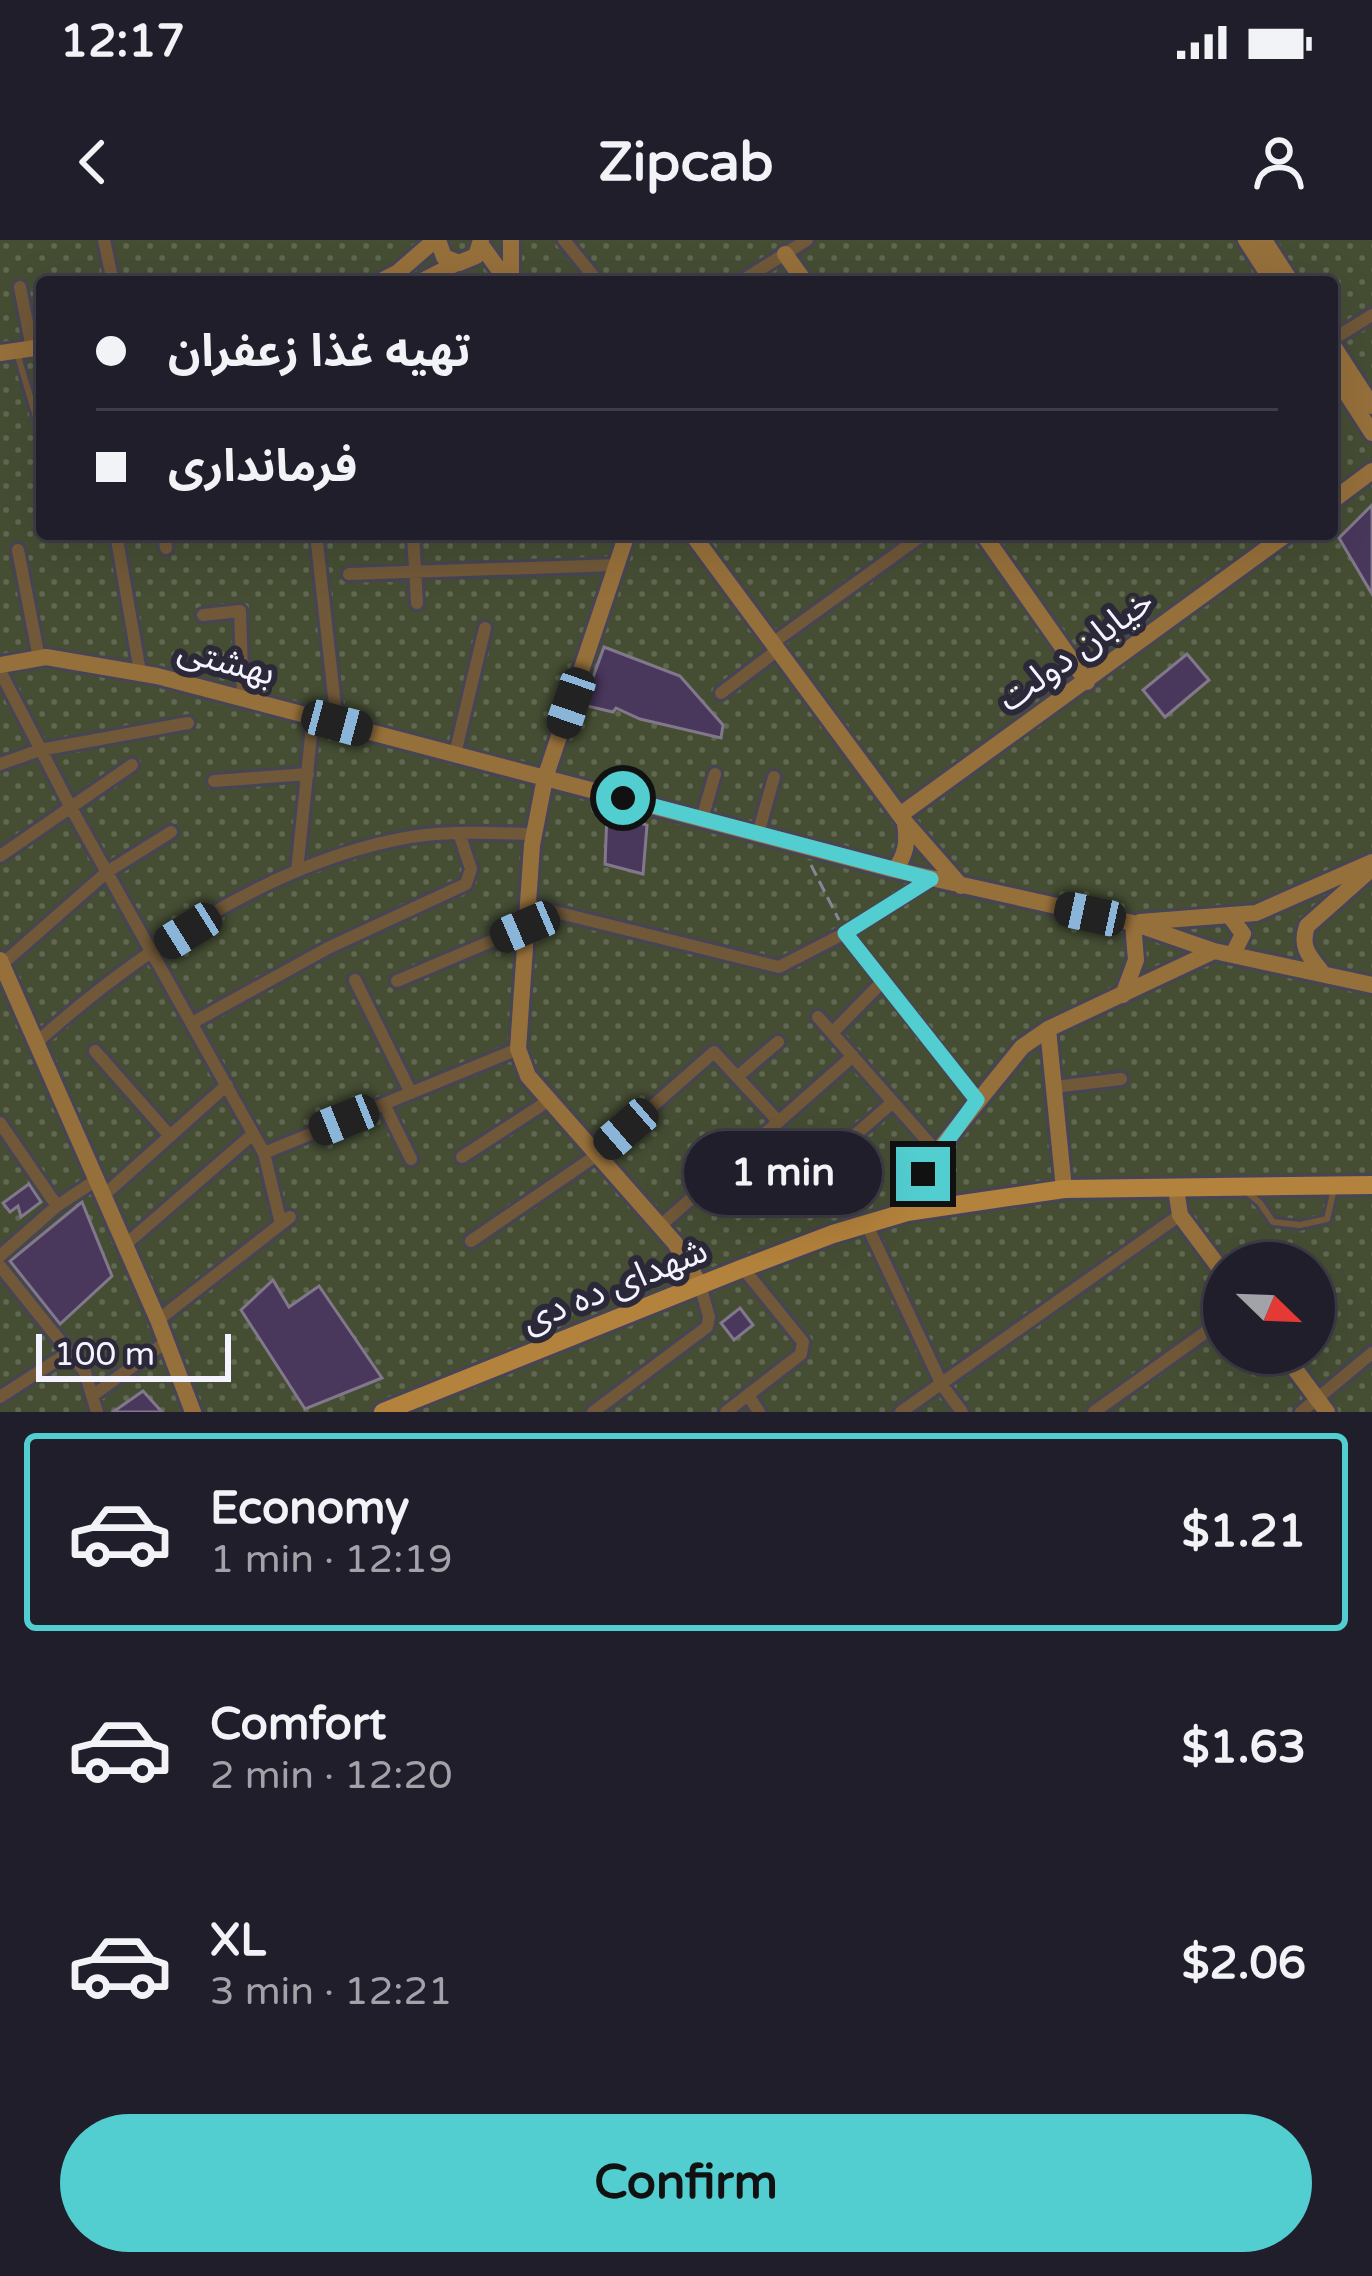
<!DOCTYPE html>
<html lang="en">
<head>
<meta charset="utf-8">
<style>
  :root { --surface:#201e2b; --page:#282733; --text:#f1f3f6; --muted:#a2a2a9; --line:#3d3c47; --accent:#52cdd0 }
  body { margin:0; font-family:"Varela Round","Noto Sans Arabic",sans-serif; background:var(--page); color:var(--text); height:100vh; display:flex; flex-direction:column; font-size:45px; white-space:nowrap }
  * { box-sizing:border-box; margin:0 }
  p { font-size:39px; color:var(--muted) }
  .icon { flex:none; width:66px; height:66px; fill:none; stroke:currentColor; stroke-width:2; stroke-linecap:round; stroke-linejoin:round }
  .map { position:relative; height:1172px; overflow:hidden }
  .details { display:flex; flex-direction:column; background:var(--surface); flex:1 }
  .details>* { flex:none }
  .guide { position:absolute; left:36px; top:36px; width:1302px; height:264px; border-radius:12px; box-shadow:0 12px 48px #0002,0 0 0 3px var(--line); display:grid; align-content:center; height:264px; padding:0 60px; background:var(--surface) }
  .needle { width:78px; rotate:113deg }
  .tools { position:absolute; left:1203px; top:1002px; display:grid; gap:24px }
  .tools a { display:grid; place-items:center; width:132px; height:132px; border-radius:50%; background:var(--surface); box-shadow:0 12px 48px #0002,0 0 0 3px var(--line); font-size:60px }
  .scale { position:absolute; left:36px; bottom:30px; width:195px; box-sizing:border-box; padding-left:12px; border:6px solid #f5f3ff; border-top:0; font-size:33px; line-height:42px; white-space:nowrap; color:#f5f3ff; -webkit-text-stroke:9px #2b2839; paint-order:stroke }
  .end { position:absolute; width:54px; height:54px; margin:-27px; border:15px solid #52cdd0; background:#111; box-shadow:0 0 0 6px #111 }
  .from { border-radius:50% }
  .bubble { position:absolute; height:84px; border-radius:42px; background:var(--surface); box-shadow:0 12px 48px #0002,0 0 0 3px var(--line); font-size:39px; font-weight:800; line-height:84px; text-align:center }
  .car { position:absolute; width:36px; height:72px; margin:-36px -18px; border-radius:15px; box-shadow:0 0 9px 3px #0007; background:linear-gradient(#222 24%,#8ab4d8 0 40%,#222 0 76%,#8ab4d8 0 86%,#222 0) }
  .guide b { display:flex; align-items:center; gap:42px; height:114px; font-size:45px }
  .guide b+b { border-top:3px solid var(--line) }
  .guide i { width:30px; height:30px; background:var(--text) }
  ul { padding:21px 0 0; list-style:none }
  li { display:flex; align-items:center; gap:36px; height:198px; margin:0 24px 18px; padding:0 36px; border:6px solid transparent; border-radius:12px }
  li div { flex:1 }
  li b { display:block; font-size:45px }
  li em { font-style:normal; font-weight:800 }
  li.active { border-color:var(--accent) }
  li>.icon { width:108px; height:108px; stroke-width:1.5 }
  .cta { display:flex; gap:24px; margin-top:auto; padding:24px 60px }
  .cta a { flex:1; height:138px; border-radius:72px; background:var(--accent); color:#111; font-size:48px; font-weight:800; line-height:138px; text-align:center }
  .status { display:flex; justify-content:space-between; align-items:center; height:84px; padding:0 60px; background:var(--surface); direction:ltr }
  .status svg { height:33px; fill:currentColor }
  header { display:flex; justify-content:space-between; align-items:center; height:156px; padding:0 60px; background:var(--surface); font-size:54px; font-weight:800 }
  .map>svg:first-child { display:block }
  .park { fill:url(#park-dots); fill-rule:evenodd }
  .building { fill:#49375c; stroke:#81788c; stroke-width:3 }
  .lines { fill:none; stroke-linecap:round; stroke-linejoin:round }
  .lane-casing { stroke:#474455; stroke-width:12 }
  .street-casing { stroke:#474455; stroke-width:18 }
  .secondary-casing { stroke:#474455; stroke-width:22 }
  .primary-casing { stroke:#474455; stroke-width:24 }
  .path { stroke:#878493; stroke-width:3; stroke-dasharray:12 6; stroke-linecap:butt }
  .lane { stroke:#705838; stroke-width:6 }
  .street { stroke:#705838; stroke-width:12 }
  .secondary { stroke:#96703b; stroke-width:16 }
  .primary { stroke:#b3823c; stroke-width:18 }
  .route { stroke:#52cdd0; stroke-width:15 }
  .labels { text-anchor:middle; stroke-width:12; stroke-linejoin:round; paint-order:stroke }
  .street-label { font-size:36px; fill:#f5f3ff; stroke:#2b2839 }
</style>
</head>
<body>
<div class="status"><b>12:17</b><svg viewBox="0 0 49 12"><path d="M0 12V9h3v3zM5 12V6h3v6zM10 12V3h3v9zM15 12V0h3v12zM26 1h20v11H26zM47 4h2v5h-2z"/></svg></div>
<header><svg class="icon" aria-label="back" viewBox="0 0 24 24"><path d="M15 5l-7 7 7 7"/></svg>Zipcab<svg class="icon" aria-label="person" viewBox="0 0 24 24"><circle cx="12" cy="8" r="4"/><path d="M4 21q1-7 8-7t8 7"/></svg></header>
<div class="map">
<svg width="1372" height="1172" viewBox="0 0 1372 1172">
  <defs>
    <pattern id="park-dots" width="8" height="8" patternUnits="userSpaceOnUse" patternTransform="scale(3)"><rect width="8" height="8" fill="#454e33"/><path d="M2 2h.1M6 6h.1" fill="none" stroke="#606852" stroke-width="1.8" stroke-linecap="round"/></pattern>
  </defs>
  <rect width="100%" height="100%" fill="#2b2839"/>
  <!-- park -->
  <path class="park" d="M0,0H1372V1172H0ZM42,42H1332V294H42ZM1224,1023H1314V1113H1224Z"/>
  <!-- building -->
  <path class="building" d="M1372,265V354L1339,298Z
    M604,407L680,436L723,485L721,498L640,479L616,468L613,472L583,465Z
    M1187,414L1209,440L1165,477L1143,450Z
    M607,574L647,585L643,634L605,624Z
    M29,944L41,962L21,977L18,966L10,972L3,963Z
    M82,962L112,1036L60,1084L10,1021Z
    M273,1040L289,1067L319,1046L382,1138L305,1169L241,1070Z
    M740,1068L753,1085L734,1100L721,1083Z
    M143,1151L162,1172H113Z"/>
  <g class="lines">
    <!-- lane casing -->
    <g class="lane-casing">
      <path id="lane" d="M17,113L42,197
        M1248,953L1260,963L1273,982L1300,985L1327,979L1334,949"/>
    </g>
    <!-- street casing -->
    <g class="street-casing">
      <path id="street" d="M104,0L113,42
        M564,0L598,42
        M740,42L807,0
        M20,47L32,108
        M1332,100L1372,75
        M116,294L140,432
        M164,294L166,308
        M316,294L337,483
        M413,294L417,363
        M18,310L39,418
        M349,334L616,325
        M203,375L240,371L243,459
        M774,402L924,294
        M0,431L71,568L264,913L281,984
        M721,453L779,409
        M455,514L485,388
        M0,524L40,510L188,483
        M214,541L308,534
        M702,579L715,534
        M758,594L774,537
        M0,616L132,525
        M297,631L313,477
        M527,665L779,727L845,693L931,639
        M845,693L977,860
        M0,726L107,632L171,592
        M355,740L411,853
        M397,741L525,687
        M818,777L937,912
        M192,783L328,708L466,644L471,629L459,593
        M832,793L883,741
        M36,803C134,715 264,627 395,600C441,590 488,593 534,594
        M95,811L170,896
        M737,837L778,802
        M1054,847L1121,839
        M384,864L411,919
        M0,883L57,966
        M839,909L893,862
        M264,913L518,809
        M462,917L548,861
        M103,956L227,845
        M867,985L942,1145L962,1172
        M660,986L853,816
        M471,1001L597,915L714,812L778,881
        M125,1005L253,894
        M0,1016L57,966L96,940
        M0,1026L85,1132L97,1172
        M158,1080L290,977
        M748,1155L759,1172
        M92,1156L166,1102
        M0,1157L68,1113
        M593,1172L707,1087L709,1077L700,1045
        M726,1172L801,1114L803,1102L743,1028
        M901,1172L1180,975
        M1094,1172L1224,1079
        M1301,1172L1372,1113"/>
    </g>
    <!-- secondary casing -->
    <g class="secondary-casing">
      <path id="secondary" d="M438,0L444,17L459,23L476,16L481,0
        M1246,0L1273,42
        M1264,0L1291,42
        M481,5L508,42
        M785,14L805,42
        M379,42L397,33L435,0
        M420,42L457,23
        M511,42V0
        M1332,104L1372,166
        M0,113L42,107
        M1332,131L1372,193
        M1332,261L1372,231
        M627,294L545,538L532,605L518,809L528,836L675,1003L700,1045
        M692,294L905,582L961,646
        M983,294L1087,442
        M0,425L46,417L157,436L895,630L1133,683L1214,711L1372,745
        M900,575L1287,294
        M895,630C906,614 908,602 905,583
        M1230,676L1243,694L1233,714
        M1140,682L1256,673L1372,622
        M0,720L158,1080L193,1172
        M1321,731C1308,715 1300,706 1307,686L1370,630
        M1123,755L1136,720L1133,683
        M1048,789L1064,949
        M1176,949L1180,975L1224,1034
        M907,972L937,912L1022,807L1048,789L1214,711
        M1283,1113L1327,1172"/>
    </g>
    <!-- primary casing -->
    <g class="primary-casing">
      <path id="primary" d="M383,1172L743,1028L833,994L907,972L1064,949L1372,945"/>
    </g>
    <!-- path -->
    <path class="path" d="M811,625L839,680"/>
    <!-- lane -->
    <use href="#lane" class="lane"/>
    <!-- street -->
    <use href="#street" class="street"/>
    <!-- secondary -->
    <use href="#secondary" class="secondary"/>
    <!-- primary -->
    <use href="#primary" class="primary"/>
  </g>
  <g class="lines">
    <!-- route -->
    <path class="route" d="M623,558L931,639L845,693L977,860L923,934"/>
  </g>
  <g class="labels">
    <!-- street labels -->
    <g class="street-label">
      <text transform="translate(1075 409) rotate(-36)" y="13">خیابان دولت</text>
      <text transform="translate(227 420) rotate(15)" y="13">بهشتی</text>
      <text transform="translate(614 1044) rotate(-22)" y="13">شهدای ده دی</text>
    </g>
  </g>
</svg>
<div class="tools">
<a><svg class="needle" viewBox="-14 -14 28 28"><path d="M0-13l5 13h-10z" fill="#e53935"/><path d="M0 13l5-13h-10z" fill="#a2a2a9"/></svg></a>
</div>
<div class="scale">100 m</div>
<i class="end from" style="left:623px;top:558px"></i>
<i class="end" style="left:923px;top:934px"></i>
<div class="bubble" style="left:684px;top:891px;width:198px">1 min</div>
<i class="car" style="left:571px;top:463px;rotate:199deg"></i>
<i class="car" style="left:337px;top:483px;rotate:105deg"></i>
<i class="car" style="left:1090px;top:674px;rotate:282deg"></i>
<i class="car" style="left:525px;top:687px;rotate:247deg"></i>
<i class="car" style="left:188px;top:691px;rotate:238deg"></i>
<i class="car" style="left:344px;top:880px;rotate:248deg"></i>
<i class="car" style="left:626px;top:889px;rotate:229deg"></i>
<div class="guide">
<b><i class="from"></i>تهیه غذا زعفران</b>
<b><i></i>فرمانداری</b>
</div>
</div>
<section class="details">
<ul>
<li class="active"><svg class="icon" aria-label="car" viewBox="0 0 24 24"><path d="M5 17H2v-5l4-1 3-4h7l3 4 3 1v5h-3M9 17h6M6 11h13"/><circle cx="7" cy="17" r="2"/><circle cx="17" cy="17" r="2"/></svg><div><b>Economy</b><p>1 min · 12:19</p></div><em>$1.21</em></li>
<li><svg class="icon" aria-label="car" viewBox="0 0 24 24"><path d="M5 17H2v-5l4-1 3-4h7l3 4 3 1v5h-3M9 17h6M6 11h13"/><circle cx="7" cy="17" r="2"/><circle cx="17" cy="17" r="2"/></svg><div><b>Comfort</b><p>2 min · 12:20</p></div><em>$1.63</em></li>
<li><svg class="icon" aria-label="car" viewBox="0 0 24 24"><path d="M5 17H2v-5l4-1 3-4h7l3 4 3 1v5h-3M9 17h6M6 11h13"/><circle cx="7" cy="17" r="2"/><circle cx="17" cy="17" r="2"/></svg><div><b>XL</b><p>3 min · 12:21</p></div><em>$2.06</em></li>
</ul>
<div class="cta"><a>Confirm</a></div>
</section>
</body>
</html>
